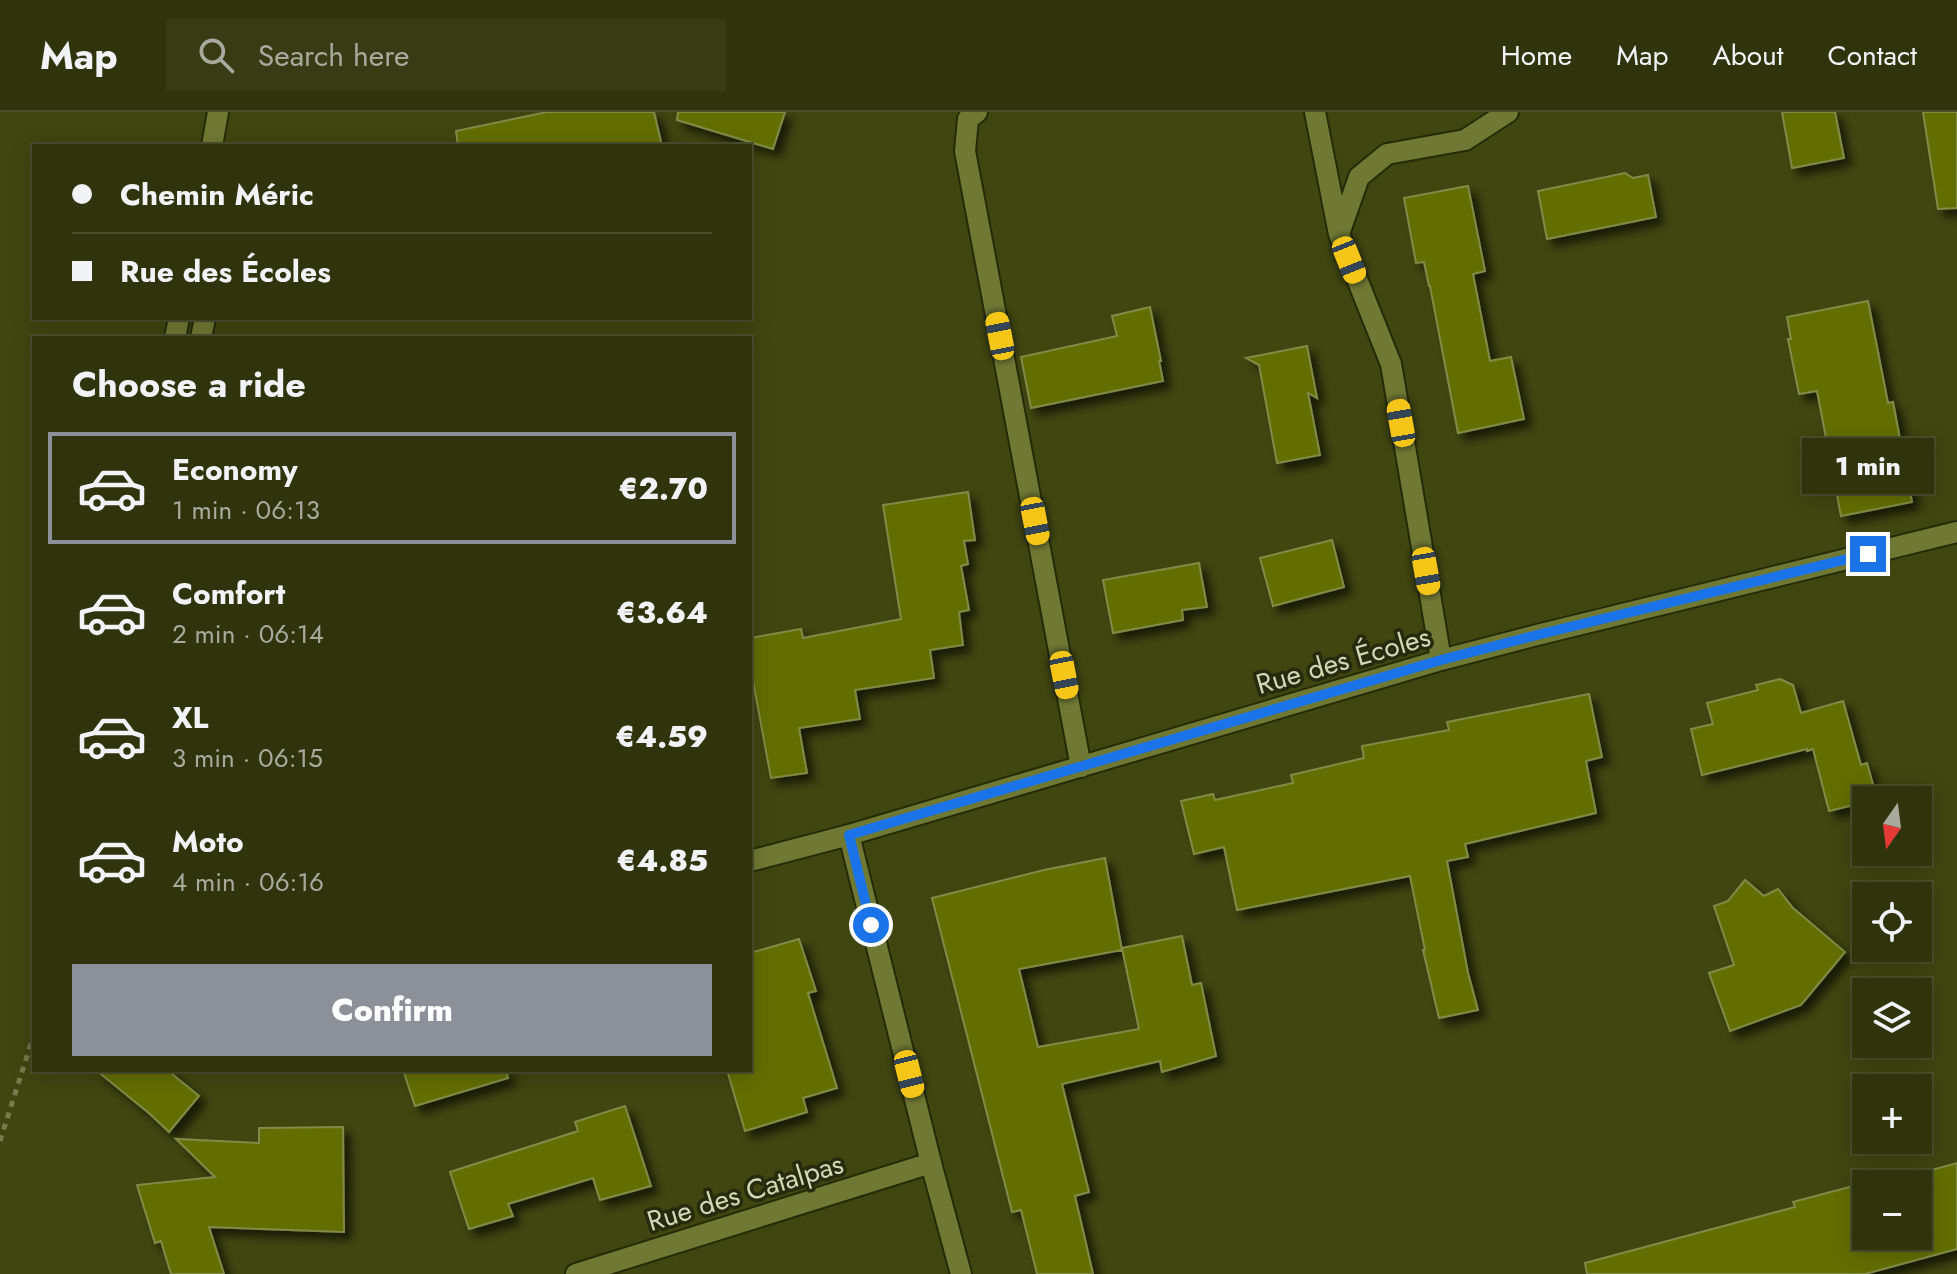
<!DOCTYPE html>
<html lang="en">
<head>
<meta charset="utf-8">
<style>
  :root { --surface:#2f340c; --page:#373c15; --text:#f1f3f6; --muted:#a7aa9d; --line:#4a4f2d; --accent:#8c9099 }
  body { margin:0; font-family:Jost,sans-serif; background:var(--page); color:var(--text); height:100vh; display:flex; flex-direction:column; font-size:30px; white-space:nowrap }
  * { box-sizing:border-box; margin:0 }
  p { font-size:26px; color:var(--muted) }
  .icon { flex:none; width:44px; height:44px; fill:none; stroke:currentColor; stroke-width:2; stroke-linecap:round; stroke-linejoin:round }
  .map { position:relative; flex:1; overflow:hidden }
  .side { position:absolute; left:32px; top:224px; width:720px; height:736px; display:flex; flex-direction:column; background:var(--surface); border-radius:0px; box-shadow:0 4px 20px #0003,0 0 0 2px var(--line) }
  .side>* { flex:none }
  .banner { position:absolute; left:32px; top:32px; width:720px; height:176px; border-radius:0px; box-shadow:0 4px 20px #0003,0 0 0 2px var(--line); display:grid; align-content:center; height:176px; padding:0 40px; background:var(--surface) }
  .needle { width:52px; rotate:194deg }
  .fabs { position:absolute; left:1852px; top:674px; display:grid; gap:16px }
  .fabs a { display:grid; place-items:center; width:80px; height:80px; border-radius:0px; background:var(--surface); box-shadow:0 4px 20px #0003,0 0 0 2px var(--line); font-size:40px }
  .end { position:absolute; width:36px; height:36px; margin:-18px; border:10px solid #1a73e8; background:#fff; box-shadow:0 0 0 4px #fff }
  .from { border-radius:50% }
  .bubble { position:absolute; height:56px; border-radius:0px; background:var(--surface); box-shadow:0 4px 20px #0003,0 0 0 2px var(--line); font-size:26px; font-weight:800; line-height:56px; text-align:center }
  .car { position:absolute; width:24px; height:48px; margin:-24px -12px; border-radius:10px; box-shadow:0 0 6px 2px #0007; background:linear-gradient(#f5c518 24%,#345 0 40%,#f5c518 0 76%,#345 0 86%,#f5c518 0) }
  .banner b { display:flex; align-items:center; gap:28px; height:76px; font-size:30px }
  .banner b+b { border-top:2px solid var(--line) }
  .banner i { width:20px; height:20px; background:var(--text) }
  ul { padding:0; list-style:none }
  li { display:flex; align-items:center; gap:24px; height:112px; margin:0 16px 12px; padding:0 24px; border:4px solid transparent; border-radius:0px }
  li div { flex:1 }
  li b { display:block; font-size:30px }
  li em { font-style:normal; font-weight:800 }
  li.on { border-color:var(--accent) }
  li>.icon { width:72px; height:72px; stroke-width:1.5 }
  h2 { padding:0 40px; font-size:36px; line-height:96px }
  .cta { display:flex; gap:16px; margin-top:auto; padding:16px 40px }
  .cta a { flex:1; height:92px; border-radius:0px; background:var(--accent); color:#fff; font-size:32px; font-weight:800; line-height:92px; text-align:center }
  header { display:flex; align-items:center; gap:48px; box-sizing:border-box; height:112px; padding:0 40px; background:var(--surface); border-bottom:2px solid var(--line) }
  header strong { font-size:38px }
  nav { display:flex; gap:44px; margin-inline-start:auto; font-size:28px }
  .search { width:560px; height:72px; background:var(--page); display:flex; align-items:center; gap:20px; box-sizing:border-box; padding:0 28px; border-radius:0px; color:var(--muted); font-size:30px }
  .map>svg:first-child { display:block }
  .building { fill:#646e02; stroke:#818b46; stroke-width:2; fill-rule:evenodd; filter:url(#shadow) }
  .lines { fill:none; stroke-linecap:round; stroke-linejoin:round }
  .minor-casing { stroke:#262b06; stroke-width:24 }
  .path { stroke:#747b4c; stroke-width:5; stroke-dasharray:6 6; stroke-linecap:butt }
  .minor { stroke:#707934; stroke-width:20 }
  .route { stroke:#1a73e8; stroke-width:10 }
  .labels { text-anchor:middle; stroke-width:7; stroke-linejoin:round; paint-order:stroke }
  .street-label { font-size:28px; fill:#d2d8b6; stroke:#272b0e }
</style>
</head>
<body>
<header>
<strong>Map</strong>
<div class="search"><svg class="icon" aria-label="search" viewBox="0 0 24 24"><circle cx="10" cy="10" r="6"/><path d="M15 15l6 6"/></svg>Search here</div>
<nav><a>Home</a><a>Map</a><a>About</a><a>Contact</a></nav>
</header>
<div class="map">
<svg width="1957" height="1162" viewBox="0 0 1957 1162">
  <defs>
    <filter id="shadow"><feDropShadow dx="7" dy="7" stdDeviation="4" flood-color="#0009"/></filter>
  </defs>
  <rect width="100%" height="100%" fill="#3f4610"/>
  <!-- building -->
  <path class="building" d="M547,0H654L662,34H458L456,19Z
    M678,0H785L773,37L677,8Z
    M1782,0H1835L1844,46L1792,56Z
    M1923,0H1957V96L1938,97Z
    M1625,61L1633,66L1648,63L1656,105L1547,127L1538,79Z
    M1468,74L1485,159L1473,162L1490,249L1511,245L1524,307L1458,321L1430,174H1429L1424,150L1416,151L1404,86Z
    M1868,189L1888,291L1893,290L1912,390L1841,404L1817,279L1799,282L1788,227H1791L1787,205Z
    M1150,195L1161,249H1159L1163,269L1031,296L1021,245L1117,224L1112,204Z
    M1307,234L1317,286L1308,281L1320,343L1277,351L1259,253L1246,246Z
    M968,380L975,428L964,429L968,452L961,454L969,498L959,500L963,533L930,538L934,566L855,578L860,607L799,616L807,661L771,666L750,553V526L801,517L803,526L901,507L883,393Z
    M1332,428L1344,475L1273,494L1260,446Z
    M1199,451L1207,495L1182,498L1183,508L1113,521L1103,468Z
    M1780,567L1793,573L1801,601L1843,589L1861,653L1867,651L1877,687L1866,688V690L1829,699L1813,637L1807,639V637L1702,663L1691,617L1713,612L1707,591L1758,578L1756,573Z
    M1589,582L1602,645L1586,649L1596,701L1465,732L1468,745L1447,749L1468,861L1478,898L1439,906L1423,838H1425L1410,764L1237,798L1224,735L1194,742L1181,689L1213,682L1215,688L1293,671L1291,663L1364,646L1362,634L1449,618L1447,610Z
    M1105,746L1122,838L1019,857L1038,935L1139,917L1122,836L1182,824L1192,873L1201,871L1216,944L1162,960L1160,949L1062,972L1089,1080L1075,1084L1093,1162H1037L1021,1098L1012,1100L932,786L1044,758Z
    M1745,768L1764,784L1778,777L1793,796L1845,840L1801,893L1730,919L1709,861L1734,853L1714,794L1728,789Z
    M799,827L816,879L808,881L837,976L803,986L807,1000L745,1019L727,958H750V841Z
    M96,958H167L199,984L169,1020L150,1002Z
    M403,958H506L508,966L415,994Z
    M625,994L651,1074L600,1088L593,1066L508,1092L513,1104L469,1117L450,1060L578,1019L575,1010Z
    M343,1015L344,1120L209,1115L224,1162H171L161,1129L155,1131L137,1073L215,1065L176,1027L259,1031V1016Z
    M1957,1051V1137L1865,1162H1587L1585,1151L1795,1095L1793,1090L1891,1064L1892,1069ZM1866,1072H1918V1124H1866Z"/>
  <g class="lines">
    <!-- minor casing -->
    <g class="minor-casing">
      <path id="minor" d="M977,0L968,7L965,39L1081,655
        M1315,0L1339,122L1391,252L1441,548
        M212,34L218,0
        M1339,122L1359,65L1387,42L1465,28L1508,0
        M175,226L179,206
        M201,226L205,206
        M849,723L931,1051L961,1162
        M750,749L849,723L1441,548L1541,522L1957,420
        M576,1162L931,1051"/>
    </g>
    <!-- path -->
    <path class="path" d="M0,1029L34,922"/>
    <!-- minor -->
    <use href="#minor" class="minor"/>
  </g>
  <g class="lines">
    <!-- route -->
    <path class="route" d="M871,813L849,723L1441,548L1541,522L1868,442"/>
  </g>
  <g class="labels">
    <!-- street labels -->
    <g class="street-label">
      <text transform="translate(1343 548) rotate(-16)" y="10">Rue des Écoles</text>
      <text transform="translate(745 1080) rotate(-17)" y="10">Rue des Catalpas</text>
    </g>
  </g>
</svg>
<div class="fabs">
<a><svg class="needle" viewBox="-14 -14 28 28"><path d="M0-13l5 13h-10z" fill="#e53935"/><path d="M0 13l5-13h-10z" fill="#a7aa9d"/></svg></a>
<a><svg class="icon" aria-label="locate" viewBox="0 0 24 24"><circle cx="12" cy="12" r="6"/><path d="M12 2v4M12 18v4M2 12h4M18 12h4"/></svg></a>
<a><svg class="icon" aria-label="layers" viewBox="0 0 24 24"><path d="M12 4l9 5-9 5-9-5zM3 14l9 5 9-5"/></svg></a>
<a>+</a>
<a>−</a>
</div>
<i class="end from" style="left:871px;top:813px"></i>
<i class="end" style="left:1868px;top:442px"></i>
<div class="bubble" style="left:1802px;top:326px;width:132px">1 min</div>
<i class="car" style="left:1349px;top:148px;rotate:158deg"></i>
<i class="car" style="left:1000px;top:224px;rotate:349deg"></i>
<i class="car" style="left:1401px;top:311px;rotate:350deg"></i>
<i class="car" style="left:1035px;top:409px;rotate:169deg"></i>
<i class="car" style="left:1426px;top:459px;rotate:170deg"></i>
<i class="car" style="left:1064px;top:563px;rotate:169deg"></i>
<i class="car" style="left:909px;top:962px;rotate:166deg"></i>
<div class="banner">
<b><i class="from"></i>Chemin Méric</b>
<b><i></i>Rue des Écoles</b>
</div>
<section class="side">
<h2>Choose a ride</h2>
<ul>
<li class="on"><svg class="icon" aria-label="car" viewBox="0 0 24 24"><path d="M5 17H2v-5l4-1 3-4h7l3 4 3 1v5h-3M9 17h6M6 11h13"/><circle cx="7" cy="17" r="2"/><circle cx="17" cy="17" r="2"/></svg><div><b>Economy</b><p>1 min · 06:13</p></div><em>€2.70</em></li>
<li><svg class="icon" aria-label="car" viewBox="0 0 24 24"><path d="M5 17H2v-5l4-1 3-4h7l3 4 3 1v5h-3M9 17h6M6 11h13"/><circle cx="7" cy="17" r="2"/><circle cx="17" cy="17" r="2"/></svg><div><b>Comfort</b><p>2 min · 06:14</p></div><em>€3.64</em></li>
<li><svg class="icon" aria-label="car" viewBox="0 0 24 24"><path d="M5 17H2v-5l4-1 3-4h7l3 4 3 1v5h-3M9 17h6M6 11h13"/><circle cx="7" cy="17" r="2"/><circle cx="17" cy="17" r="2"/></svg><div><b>XL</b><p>3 min · 06:15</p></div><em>€4.59</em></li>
<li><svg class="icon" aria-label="car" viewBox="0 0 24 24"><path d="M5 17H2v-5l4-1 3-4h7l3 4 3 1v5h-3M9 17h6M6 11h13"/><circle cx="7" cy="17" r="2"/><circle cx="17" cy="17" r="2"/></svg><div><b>Moto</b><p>4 min · 06:16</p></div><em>€4.85</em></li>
</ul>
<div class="cta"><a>Confirm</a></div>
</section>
</div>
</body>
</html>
